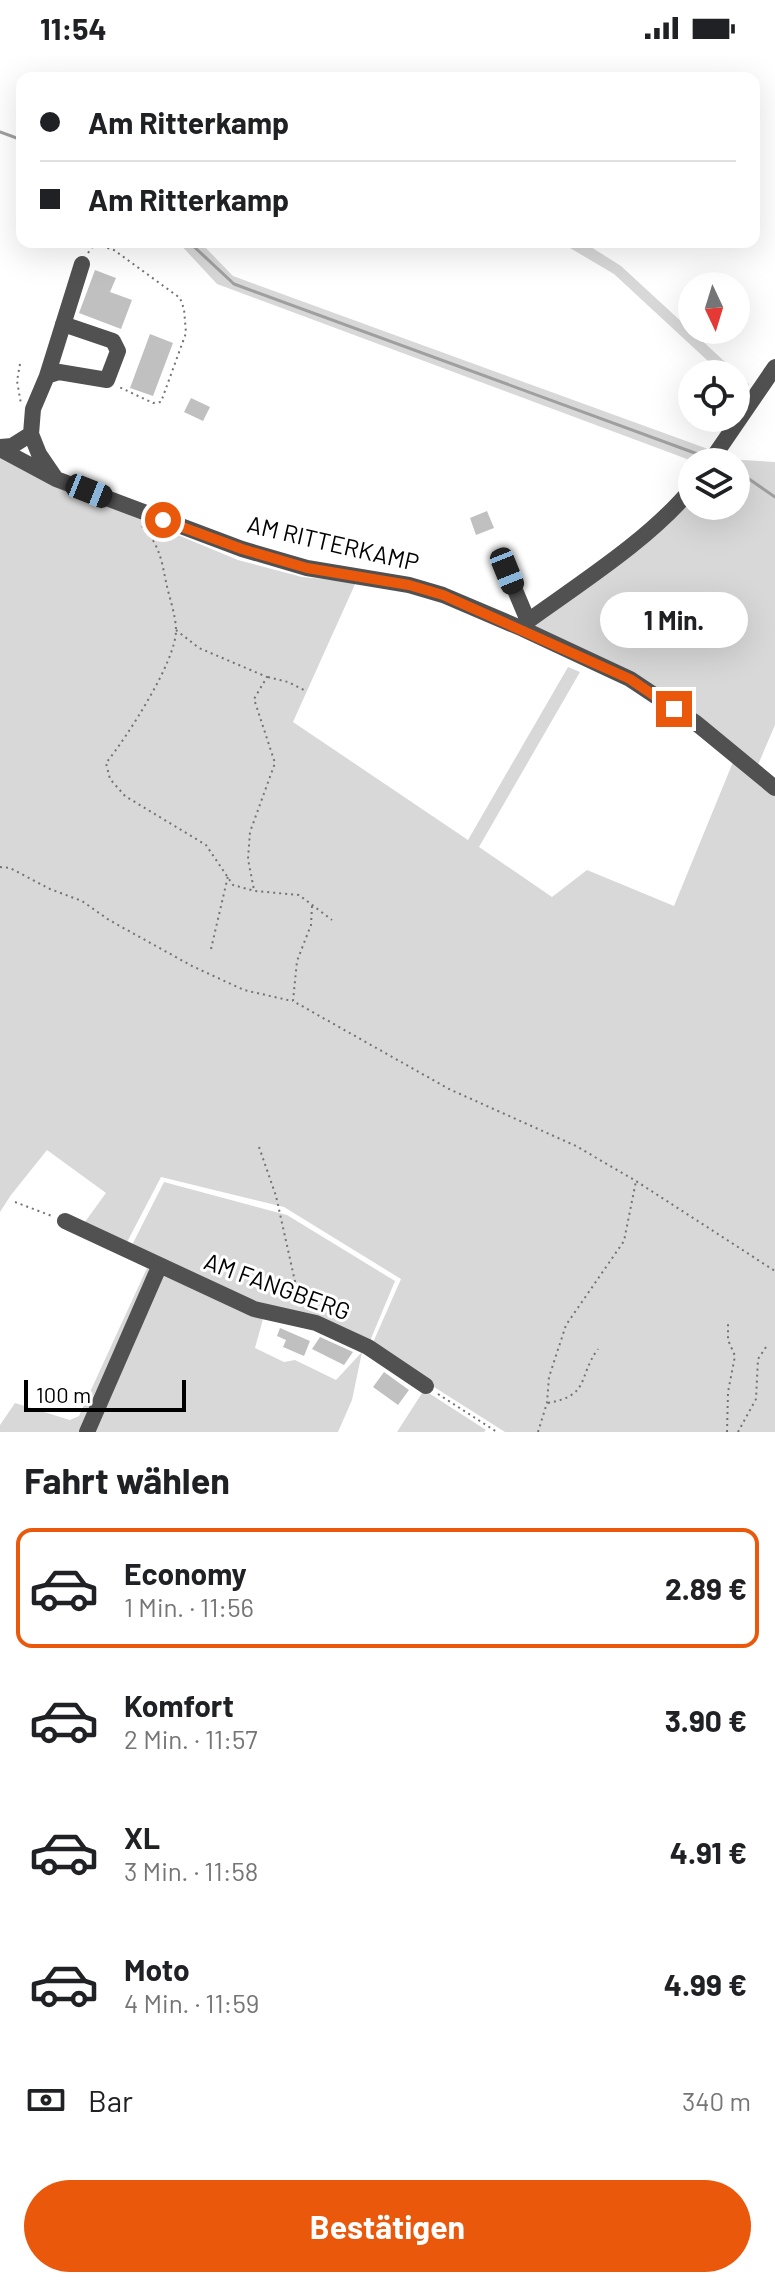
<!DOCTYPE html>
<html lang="de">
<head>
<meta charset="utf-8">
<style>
  :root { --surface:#fff; --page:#f6f6f6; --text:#202124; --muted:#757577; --line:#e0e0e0; --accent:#ea580c }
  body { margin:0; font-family:Barlow,sans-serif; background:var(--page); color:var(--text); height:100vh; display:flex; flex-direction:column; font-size:30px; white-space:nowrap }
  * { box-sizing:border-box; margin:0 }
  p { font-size:26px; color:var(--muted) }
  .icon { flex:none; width:44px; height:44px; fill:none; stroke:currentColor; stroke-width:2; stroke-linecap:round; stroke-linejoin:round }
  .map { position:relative; height:1376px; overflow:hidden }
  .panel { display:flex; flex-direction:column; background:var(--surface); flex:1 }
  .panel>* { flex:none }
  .guide { position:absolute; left:16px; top:16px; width:744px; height:176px; border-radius:16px; box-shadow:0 8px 32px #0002; display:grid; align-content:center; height:176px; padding:0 24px; background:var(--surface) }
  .needle { width:52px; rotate:176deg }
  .controls { position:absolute; left:678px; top:216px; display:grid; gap:16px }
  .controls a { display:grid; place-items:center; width:72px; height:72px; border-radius:50%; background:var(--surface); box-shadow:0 8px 32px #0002; font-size:40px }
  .scale { position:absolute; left:24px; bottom:20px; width:162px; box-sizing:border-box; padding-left:8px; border:4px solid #000; border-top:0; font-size:22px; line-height:28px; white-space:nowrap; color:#000; -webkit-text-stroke:6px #fff; paint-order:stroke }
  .end { position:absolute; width:36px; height:36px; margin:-18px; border:10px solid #ea580c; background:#fff; box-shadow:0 0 0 4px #fff }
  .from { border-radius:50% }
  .bubble { position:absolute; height:56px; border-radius:28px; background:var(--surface); box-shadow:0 8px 32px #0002; font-size:26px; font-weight:700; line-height:56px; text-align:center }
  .car { position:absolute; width:24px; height:48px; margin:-24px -12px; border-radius:10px; box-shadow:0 0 6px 2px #0007; background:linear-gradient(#222 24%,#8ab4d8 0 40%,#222 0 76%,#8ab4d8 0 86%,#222 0) }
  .guide b { display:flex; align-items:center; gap:28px; height:76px; font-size:30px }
  .guide b+b { border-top:2px solid var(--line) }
  .guide i { width:20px; height:20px; background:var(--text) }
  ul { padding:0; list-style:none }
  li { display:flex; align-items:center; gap:24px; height:120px; margin:0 16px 12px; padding:0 8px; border:4px solid transparent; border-radius:16px }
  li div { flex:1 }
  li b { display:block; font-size:30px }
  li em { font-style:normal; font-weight:700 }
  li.active { border-color:var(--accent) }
  li>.icon { width:72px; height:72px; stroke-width:1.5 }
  h2 { padding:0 24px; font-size:36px; line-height:96px }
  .pay { display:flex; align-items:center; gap:20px; height:88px; padding:0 24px; font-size:30px }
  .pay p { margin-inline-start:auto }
  .cta { display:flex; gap:16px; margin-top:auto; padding:16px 24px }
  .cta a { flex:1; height:92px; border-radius:48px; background:var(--accent); color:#fff; font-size:32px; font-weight:700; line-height:92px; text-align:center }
  .status { display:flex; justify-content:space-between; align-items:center; height:56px; padding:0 40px; background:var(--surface); direction:ltr }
  .status svg { height:22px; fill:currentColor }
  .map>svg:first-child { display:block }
  .green { fill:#d8d8d8 }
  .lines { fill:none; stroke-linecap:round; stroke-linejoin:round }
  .stream { stroke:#9f9f9f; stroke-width:3 }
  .building { fill:#c0c0c0 }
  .path { stroke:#737373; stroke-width:2; stroke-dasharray:2 4; stroke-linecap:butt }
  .minor { stroke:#515151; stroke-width:16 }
  .route { stroke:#ea580c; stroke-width:10 }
  .labels { text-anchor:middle; stroke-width:6; stroke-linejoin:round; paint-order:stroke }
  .street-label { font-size:24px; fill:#000; stroke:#fff }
</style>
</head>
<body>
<div class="status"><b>11:54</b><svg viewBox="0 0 49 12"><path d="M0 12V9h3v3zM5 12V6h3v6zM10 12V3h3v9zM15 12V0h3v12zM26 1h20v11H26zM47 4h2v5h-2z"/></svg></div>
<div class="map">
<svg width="775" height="1376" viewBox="0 0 775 1376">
  <rect width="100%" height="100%" fill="#fff"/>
  <!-- green -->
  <path class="green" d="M178,186H200L233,220L708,393L695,406L217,228Z
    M532,186H583L621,210L749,328L743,338L736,331V318H722L614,218L570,192Z
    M0,397L50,426L238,504L302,521L356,526L293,666L468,784L568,611L580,616L479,791L552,841L587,814L674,850L733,706L775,740V1376H505L371,1291L401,1223L284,1151L161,1121L125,1190L82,1170L106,1137L47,1094L11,1139L0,1156Z
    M724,403L775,406V669L757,711L532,570L692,440V450H736V406H721Z
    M164,1126L287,1159L395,1225L370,1285L255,1248L131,1191Z
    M147,1212L151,1215L81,1376H0V1369L15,1347L70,1364L79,1360Z
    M160,1217L263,1263L255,1292L284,1306L295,1304L336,1324L362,1296L352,1344L338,1376H93Z
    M424,1334L486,1374L484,1376H397Z"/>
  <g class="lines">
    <!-- stream -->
    <path class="stream" d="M0,76L22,84
      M189,186L234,228L703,400
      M736,414L775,441"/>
  </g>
  <!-- building -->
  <path class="building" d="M95,214L116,222L110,236L132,244L121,273L79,257Z
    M150,278L173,287L153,340L130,332Z
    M191,342L210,351L203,365L184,356Z
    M487,455L494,472L476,479L470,462Z
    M280,1272L310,1285L304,1300L283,1291L286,1284L277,1280Z
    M320,1281L353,1296L344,1309L312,1293Z
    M384,1316L409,1334L398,1349L373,1331Z"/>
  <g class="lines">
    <!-- path -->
    <path class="path" d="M96,188L114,194L180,242L184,253L186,277L161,346L153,347L117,330
      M88,197L96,186
      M20,308L17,325L21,348
      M142,470C159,489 161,501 166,526C169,541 176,559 176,575C175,607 127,681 106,707L110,723L125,740L206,789L233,829L255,835L299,839L332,864
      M176,574L199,592L267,621L254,643L275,707L250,776L248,803L254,834
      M268,621L288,626L306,635
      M0,811L10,812L50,833L82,845L109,864L192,910L244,934L292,945
      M312,850L311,869L297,905L293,945L449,1033L576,1090L636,1125L775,1215
      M211,893L228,820
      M259,1091L276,1140L300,1248
      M15,1146L52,1160
      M438,1338L497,1376
      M548,1347C591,1339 577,1322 598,1293
      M538,1376L547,1347L549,1321L566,1269L624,1185L636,1125
      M727,1376L728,1336L735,1300L728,1284V1268
      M738,1376L756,1343L758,1303L766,1291"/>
    <!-- minor -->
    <path class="minor" d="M47,320L82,208
      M31,378L33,353L47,320L59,316L107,324L118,295L113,285L63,268
      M0,391L12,390L31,378L39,398L54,420
      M0,393L56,423L242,493L307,512L409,529L443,539L523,573L630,623L696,667L775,732
      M710,406L775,311
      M507,515L528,565
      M523,573L528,565C582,526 650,483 692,432
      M65,1165L254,1253L316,1267L368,1291L426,1330
      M87,1376L159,1211"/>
  </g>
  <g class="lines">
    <!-- route -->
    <path class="route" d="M163,464L242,493L307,512L409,529L443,539L630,623L674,653"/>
  </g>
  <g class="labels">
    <!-- street labels -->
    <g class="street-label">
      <text transform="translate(333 488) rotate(13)" y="8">AM RITTERKAMP</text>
      <text transform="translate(277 1231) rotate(20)" y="8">AM FANGBERG</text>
    </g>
  </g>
</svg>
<div class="controls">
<a><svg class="needle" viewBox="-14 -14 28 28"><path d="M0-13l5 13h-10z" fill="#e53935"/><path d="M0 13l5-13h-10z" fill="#757577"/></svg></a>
<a><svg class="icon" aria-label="locate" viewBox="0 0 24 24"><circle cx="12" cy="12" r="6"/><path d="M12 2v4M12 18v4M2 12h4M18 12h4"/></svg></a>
<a><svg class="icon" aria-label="layers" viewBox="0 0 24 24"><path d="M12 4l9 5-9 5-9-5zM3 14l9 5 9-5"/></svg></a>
</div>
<div class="scale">100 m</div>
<i class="end from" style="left:163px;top:464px"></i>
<i class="end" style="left:674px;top:653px"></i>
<div class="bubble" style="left:600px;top:536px;width:148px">1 Min.</div>
<i class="car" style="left:89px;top:435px;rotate:112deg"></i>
<i class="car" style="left:507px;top:515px;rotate:158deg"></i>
<div class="guide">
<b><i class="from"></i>Am Ritterkamp</b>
<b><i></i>Am Ritterkamp</b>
</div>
</div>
<section class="panel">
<h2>Fahrt wählen</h2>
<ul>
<li class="active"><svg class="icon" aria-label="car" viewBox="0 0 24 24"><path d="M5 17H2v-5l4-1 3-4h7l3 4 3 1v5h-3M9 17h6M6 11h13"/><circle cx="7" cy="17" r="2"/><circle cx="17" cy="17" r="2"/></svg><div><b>Economy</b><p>1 Min. · 11:56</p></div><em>2.89 €</em></li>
<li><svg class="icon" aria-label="car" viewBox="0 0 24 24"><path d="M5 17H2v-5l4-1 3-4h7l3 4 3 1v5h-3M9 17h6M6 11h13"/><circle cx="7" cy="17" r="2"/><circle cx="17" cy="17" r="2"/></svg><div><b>Komfort</b><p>2 Min. · 11:57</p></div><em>3.90 €</em></li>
<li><svg class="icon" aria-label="car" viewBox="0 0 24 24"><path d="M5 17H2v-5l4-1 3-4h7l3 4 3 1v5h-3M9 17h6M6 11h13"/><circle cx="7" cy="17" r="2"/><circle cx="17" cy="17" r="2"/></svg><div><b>XL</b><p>3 Min. · 11:58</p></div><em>4.91 €</em></li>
<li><svg class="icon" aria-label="car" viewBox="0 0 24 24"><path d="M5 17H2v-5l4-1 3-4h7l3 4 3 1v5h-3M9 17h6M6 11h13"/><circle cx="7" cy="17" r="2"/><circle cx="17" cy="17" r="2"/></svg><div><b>Moto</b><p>4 Min. · 11:59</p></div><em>4.99 €</em></li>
</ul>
<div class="pay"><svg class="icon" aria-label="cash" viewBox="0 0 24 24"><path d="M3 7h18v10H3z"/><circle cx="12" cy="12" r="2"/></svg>Bar<p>340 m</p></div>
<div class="cta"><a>Bestätigen</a></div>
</section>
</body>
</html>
